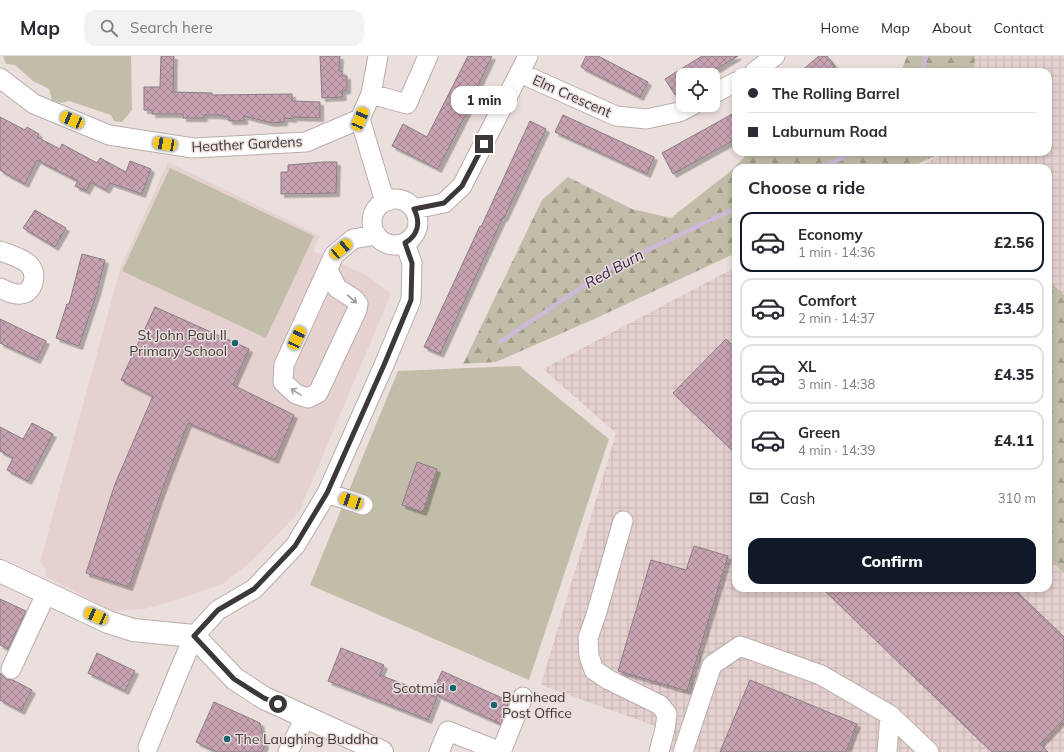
<!DOCTYPE html>
<html lang="en">
<head>
<meta charset="utf-8">
<style>
  :root { --surface:#fff; --page:#f2f2f3; --text:#2b2b33; --muted:#7c7c81; --line:#e1e1e2; --accent:#111827 }
  body { margin:0; font-family:Mulish,sans-serif; background:var(--page); color:var(--text); height:100vh; display:flex; flex-direction:column; font-size:15px; white-space:nowrap }
  * { box-sizing:border-box; margin:0 }
  p { font-size:13px; color:var(--muted) }
  .icon { flex:none; width:22px; height:22px; fill:none; stroke:currentColor; stroke-width:2; stroke-linecap:round; stroke-linejoin:round }
  .map { position:relative; flex:1; overflow:hidden }
  .side { position:absolute; left:732px; top:108px; width:320px; height:428px; display:flex; flex-direction:column; background:var(--surface); border-radius:12px; box-shadow:0 2px 6px #0003 }
  .side>* { flex:none }
  .guide { position:absolute; left:732px; top:12px; width:320px; height:88px; border-radius:12px; box-shadow:0 2px 6px #0003; display:grid; align-content:center; height:88px; padding:0 16px; background:var(--surface) }
  .fabs { position:absolute; left:676px; top:12px; display:grid; gap:8px }
  .fabs a { display:grid; place-items:center; width:44px; height:44px; border-radius:8px; background:var(--surface); box-shadow:0 2px 6px #0003; font-size:20px }
  .end { position:absolute; width:18px; height:18px; margin:-9px; border:5px solid #3d3838; background:#fff; box-shadow:0 0 0 2px #fff }
  .from { border-radius:50% }
  .bubble { position:absolute; height:28px; border-radius:12px; background:var(--surface); box-shadow:0 2px 6px #0003; font-size:13px; font-weight:800; line-height:28px; text-align:center }
  .car { position:absolute; width:12px; height:24px; margin:-12px -6px; border-radius:5px; box-shadow:0 0 3px 1px #0007; background:linear-gradient(#f5c518 24%,#345 0 40%,#f5c518 0 76%,#345 0 86%,#f5c518 0) }
  .guide b { display:flex; align-items:center; gap:14px; height:38px; font-size:15px }
  .guide b+b { border-top:1px solid var(--line) }
  .guide i { width:10px; height:10px; background:var(--text) }
  ul { padding:0; list-style:none }
  li { display:flex; align-items:center; gap:12px; height:60px; margin:0 8px 6px; padding:0 8px; border:2px solid var(--line); border-radius:12px }
  li div { flex:1 }
  li b { display:block; font-size:15px }
  li em { font-style:normal; font-weight:800 }
  li.on { border-color:var(--accent) }
  li>.icon { width:36px; height:36px; stroke-width:1.5 }
  h2 { padding:0 16px; font-size:18px; line-height:48px }
  .pay { display:flex; align-items:center; gap:10px; height:44px; padding:0 16px; font-size:15px }
  .pay p { margin-inline-start:auto }
  .button { display:flex; gap:8px; margin-top:auto; padding:8px 16px }
  .button a { flex:1; height:46px; border-radius:12px; background:var(--accent); color:#fff; font-size:16px; font-weight:800; line-height:46px; text-align:center }
  header { display:flex; align-items:center; gap:24px; box-sizing:border-box; height:56px; padding:0 20px; background:var(--surface); border-bottom:1px solid var(--line) }
  header strong { font-size:19px }
  nav { display:flex; gap:22px; margin-inline-start:auto; font-size:14px }
  .search { width:280px; height:36px; background:var(--page); display:flex; align-items:center; gap:10px; box-sizing:border-box; padding:0 14px; border-radius:12px; color:var(--muted); font-size:15px }
  .map>svg:first-child { display:block }
  .built { fill:#e5d1cf }
  .industrial { fill:url(#industrial-grid) }
  .green { fill:#c2bda8 }
  .forest { fill:url(#forest-firs) }
  .lines { fill:none; stroke-linecap:round; stroke-linejoin:round }
  .stream { stroke:#ceb9d8; stroke-width:4.5 }
  .building { fill:url(#building-cross-hatch); stroke:#887e82; filter:url(#shadow) }
  .minor-casing { stroke:#b8adab; stroke-width:21 }
  .major-casing { stroke:#b8adab; stroke-width:24 }
  .minor { stroke:#fff; stroke-width:19 }
  .major { stroke:#fff; stroke-width:22 }
  .oneway { stroke:#9e9c9c }
  .route { stroke:#3d3838; stroke-width:5 }
  .poi-dot { fill:#196470; stroke:#ebdfdd; stroke-width:1.5 }
  .labels { text-anchor:middle; stroke-width:3; stroke-linejoin:round; paint-order:stroke }
  .street-label { font-size:14px; fill:#3d3838; stroke:#ebdfdd }
  .poi-label { font-size:14px; fill:#3d3838; stroke:#ebdfdd; text-anchor:end }
  .water-label { font-size:15px; font-style:italic; fill:#3e2149; stroke:#ebdfdd }
</style>
</head>
<body>
<header>
<strong>Map</strong>
<div class="search"><svg class="icon" aria-label="search" viewBox="0 0 24 24"><circle cx="10" cy="10" r="6"/><path d="M15 15l6 6"/></svg>Search here</div>
<nav><a>Home</a><a>Map</a><a>About</a><a>Contact</a></nav>
</header>
<div class="map">
<svg width="1064" height="696" viewBox="0 0 1064 696">
  <defs>
    <pattern id="industrial-grid" width="8" height="8" patternUnits="userSpaceOnUse"><rect width="8" height="8" fill="#e5d1cf"/><path d="M0 4h8M4 0v8" fill="none" stroke="#c5b4b2"/></pattern>
    <pattern id="forest-firs" width="22" height="20" patternUnits="userSpaceOnUse"><rect width="22" height="20" fill="#c2bda8"/><path d="M5 1l3.5 6h-7zM16 11l3.5 6h-7z" fill="#9f9b8a"/></pattern>
    <pattern id="building-cross-hatch" width="8" height="8" patternUnits="userSpaceOnUse"><rect width="8" height="8" fill="#c7a2b2"/><path d="M0 0l8 8M0 8l8-8" fill="none" stroke="#a38592"/></pattern>
    <filter id="shadow"><feDropShadow dx="3.5" dy="3.5" stdDeviation="0" flood-color="#0004"/></filter>
  </defs>
  <rect width="100%" height="100%" fill="#ebdfdd"/>
  <!-- built -->
  <path class="built" d="M168,106L320,180L313,195L366,219L391,238L299,456L252,505L222,528L170,546L144,553L112,555L45,520L46,513L40,506L120,213Z"/>
  <!-- industrial -->
  <path class="industrial" d="M972,0H1064V696H650L658,671L541,629L616,377L543,313L736,211V532H1048V112H918L946,96H1048V16H972Z"/>
  <!-- green -->
  <path class="green" d="M3,0H131L132,54L122,66L114,65L111,59L69,45L61,47L52,44L49,33L33,25L15,9L6,8Z
    M170,112L314,180L266,282L122,215Z
    M519,310L609,383L529,624L310,529L398,315Z"/>
  <!-- forest -->
  <path class="forest" d="M907,0H975L974,16H901Z
    M749,96H943L909,112H736V197L592,264L496,306L463,308L542,144L568,121L632,153L671,162L732,114Z
    M1048,223L1064,239V517L1048,501Z"/>
  <g class="lines">
    <!-- stream -->
    <path class="stream" d="M922,16L926,0
      M821,112L855,96
      M500,286L612,211L736,152"/>
  </g>
  <!-- building -->
  <path class="building" d="M161,0H174L173,36L212,37V39L292,38V45L320,46V62L293,61V63L284,62V66L272,67L244,60V65H229V61L217,59H204V62H183V58H152V54H144V31H160Z
    M320,0H340L339,15H342V20H347V34L342,35L343,41L322,42Z
    M468,0H492L467,53L468,54L438,113L392,90L403,68L427,81Z
    M586,0H598L648,26L640,41L581,11Z
    M702,0H738L707,19H683V34L675,39L665,23Z
    M819,0H827L835,10L827,16H800Z
    M736,56V83L673,118L662,97Z
    M563,59L654,101L647,118L555,76Z
    M0,61L25,74L27,71L39,78L37,81L60,93L62,88L97,107L100,102L126,116L130,105L151,113L142,138L110,127L106,134L91,126L86,135L75,130L78,125L37,104L25,128L10,120L0,114Z
    M530,65L546,73L504,162L503,161L440,298L424,291L480,170L481,171Z
    M323,106H337L336,137L281,138V116H288V109Z
    M35,154L66,172L55,191L23,172Z
    M82,198L105,204L97,236L79,290L56,282L67,248H69Z
    M155,251L249,293L233,329L294,359L275,404L188,367L161,437L129,531L86,517L115,428L153,340L121,324Z
    M0,263L46,285L37,304L0,287Z
    M726,283L736,293V398L673,337Z
    M32,367L53,378L28,425L7,414L13,402L0,395V371L23,383Z
    M417,406L437,413L423,456L402,449Z
    M694,490L728,500L687,635L618,615L651,504L686,514Z
    M822,532H1013L1064,581V663L1040,688L1048,696H992Z
    M0,543L26,555L8,593L0,589Z
    M341,592L384,609L380,619L437,641L428,664L328,625Z
    M97,597L135,615L125,635L88,617Z
    M442,615L509,645L501,668L432,637Z
    M0,617L6,623L13,624L32,634L21,655L0,644Z
    M750,624L857,668L846,696H720Z
    M214,646L260,667L265,689L262,696H217L196,686Z"/>
  <g class="lines">
    <!-- minor casing -->
    <g class="minor-casing">
      <path id="minor" d="M378,0L371,38L360,63L382,136L388,145
        M754,16L775,0
        M520,17L616,60L646,63L679,56L693,49
        M0,22L34,48L109,79L193,92L306,86L360,63
        M371,38L407,48L428,0
        M713,38L736,26
        M372 166a23 23 0 1 1 46 0a23 23 0 1 1-46 0Z
        M414,153L444,147L462,130L528,0
        M0,195C8,198 26,203 31,211C37,220 33,237 21,238C13,239 7,235 0,232
        M328,214L337,232L354,243L358,248L357,254L318,337L308,342L296,338L283,326L284,309L334,199L353,183L376,179
        M327,437L363,449
        M623,465L596,559L588,582L589,600L594,614L609,624L660,649L667,658L665,673L659,696
        M11,613L46,538
        M148,691L179,615L194,580L218,554L254,533L295,490L327,437L384,309L411,244L412,207L405,187
        M288,696L306,660
        M439,696L448,675L501,696
        M501,696L523,641
        M683,696L712,609L740,590L821,619L890,659L929,696
        M887,696L890,659"/>
    </g>
    <!-- major casing -->
    <g class="major-casing">
      <path id="major" d="M0,515L108,566L133,574L194,580L235,623L264,642L382,696"/>
    </g>
    <!-- minor -->
    <use href="#minor" class="minor"/>
    <!-- major -->
    <use href="#major" class="major"/>
  </g>
  <!-- one-way arrows -->
  <defs><path id="oneway-shaft" d="M-6 0H5M1.5-3L5.5 0L1.5 3" fill="none" stroke-width="1.6" stroke-linecap="round" stroke-linejoin="round"/></defs>
  <g class="oneway">
    <use href="#oneway-shaft" transform="translate(352 243) rotate(41)"/>
    <use href="#oneway-shaft" transform="translate(296 336) rotate(-148)"/>
  </g>
  <g class="lines">
    <!-- route -->
    <path class="route" d="M278,648L264,642L234,623L194,580L218,554L254,533L295,490L327,437L384,309L411,244L412,207L405,187C418,179 421,167 414,153L444,147L462,130L484,88"/>
  </g>
  <!-- markers -->
  <g class="poi-dot">
    <circle cx="235" cy="287" r="4"/>
    <circle cx="453" cy="632" r="4"/>
    <circle cx="494" cy="649" r="4"/>
    <circle cx="227" cy="683" r="4"/>
  </g>
  <g class="labels">
    <!-- street labels -->
    <g class="street-label">
      <text transform="translate(572 40) rotate(24)" y="5">Elm Crescent</text>
      <text transform="translate(247 88) rotate(-3)" y="5">Heather Gardens</text>
    </g>
    <!-- poi labels -->
    <g class="poi-label">
      <text x="227" y="284">St John Paul II<tspan x="227" dy="16">Primary School</tspan></text>
      <text x="445" y="637">Scotmid</text>
      <text x="502" y="646" text-anchor="start">Burnhead<tspan x="502" dy="16">Post Office</tspan></text>
      <text x="235" y="688" text-anchor="start">The Laughing Buddha</text>
    </g>
    <!-- water labels -->
    <g class="water-label">
      <text transform="translate(614 213) rotate(-29)" y="5">Red Burn</text>
    </g>
  </g>
</svg>
<div class="fabs">
<a><svg class="icon" aria-label="locate" viewBox="0 0 24 24"><circle cx="12" cy="12" r="6"/><path d="M12 2v4M12 18v4M2 12h4M18 12h4"/></svg></a>
</div>
<i class="end from" style="left:278px;top:648px"></i>
<i class="end" style="left:484px;top:88px"></i>
<div class="bubble" style="left:451px;top:30px;width:66px">1 min</div>
<i class="car" style="left:360px;top:63px;rotate:23deg"></i>
<i class="car" style="left:72px;top:64px;rotate:293deg"></i>
<i class="car" style="left:165px;top:88px;rotate:279deg"></i>
<i class="car" style="left:341px;top:193px;rotate:50deg"></i>
<i class="car" style="left:297px;top:282px;rotate:25deg"></i>
<i class="car" style="left:351px;top:445px;rotate:289deg"></i>
<i class="car" style="left:96px;top:560px;rotate:294deg"></i>
<div class="guide">
<b><i class="from"></i>The Rolling Barrel</b>
<b><i></i>Laburnum Road</b>
</div>
<section class="side">
<h2>Choose a ride</h2>
<ul>
<li class="on"><svg class="icon" aria-label="car" viewBox="0 0 24 24"><path d="M5 17H2v-5l4-1 3-4h7l3 4 3 1v5h-3M9 17h6M6 11h13"/><circle cx="7" cy="17" r="2"/><circle cx="17" cy="17" r="2"/></svg><div><b>Economy</b><p>1 min · 14:36</p></div><em>£2.56</em></li>
<li><svg class="icon" aria-label="car" viewBox="0 0 24 24"><path d="M5 17H2v-5l4-1 3-4h7l3 4 3 1v5h-3M9 17h6M6 11h13"/><circle cx="7" cy="17" r="2"/><circle cx="17" cy="17" r="2"/></svg><div><b>Comfort</b><p>2 min · 14:37</p></div><em>£3.45</em></li>
<li><svg class="icon" aria-label="car" viewBox="0 0 24 24"><path d="M5 17H2v-5l4-1 3-4h7l3 4 3 1v5h-3M9 17h6M6 11h13"/><circle cx="7" cy="17" r="2"/><circle cx="17" cy="17" r="2"/></svg><div><b>XL</b><p>3 min · 14:38</p></div><em>£4.35</em></li>
<li><svg class="icon" aria-label="car" viewBox="0 0 24 24"><path d="M5 17H2v-5l4-1 3-4h7l3 4 3 1v5h-3M9 17h6M6 11h13"/><circle cx="7" cy="17" r="2"/><circle cx="17" cy="17" r="2"/></svg><div><b>Green</b><p>4 min · 14:39</p></div><em>£4.11</em></li>
</ul>
<div class="pay"><svg class="icon" aria-label="cash" viewBox="0 0 24 24"><path d="M3 7h18v10H3z"/><circle cx="12" cy="12" r="2"/></svg>Cash<p>310 m</p></div>
<div class="button"><a>Confirm</a></div>
</section>
</div>
</body>
</html>
